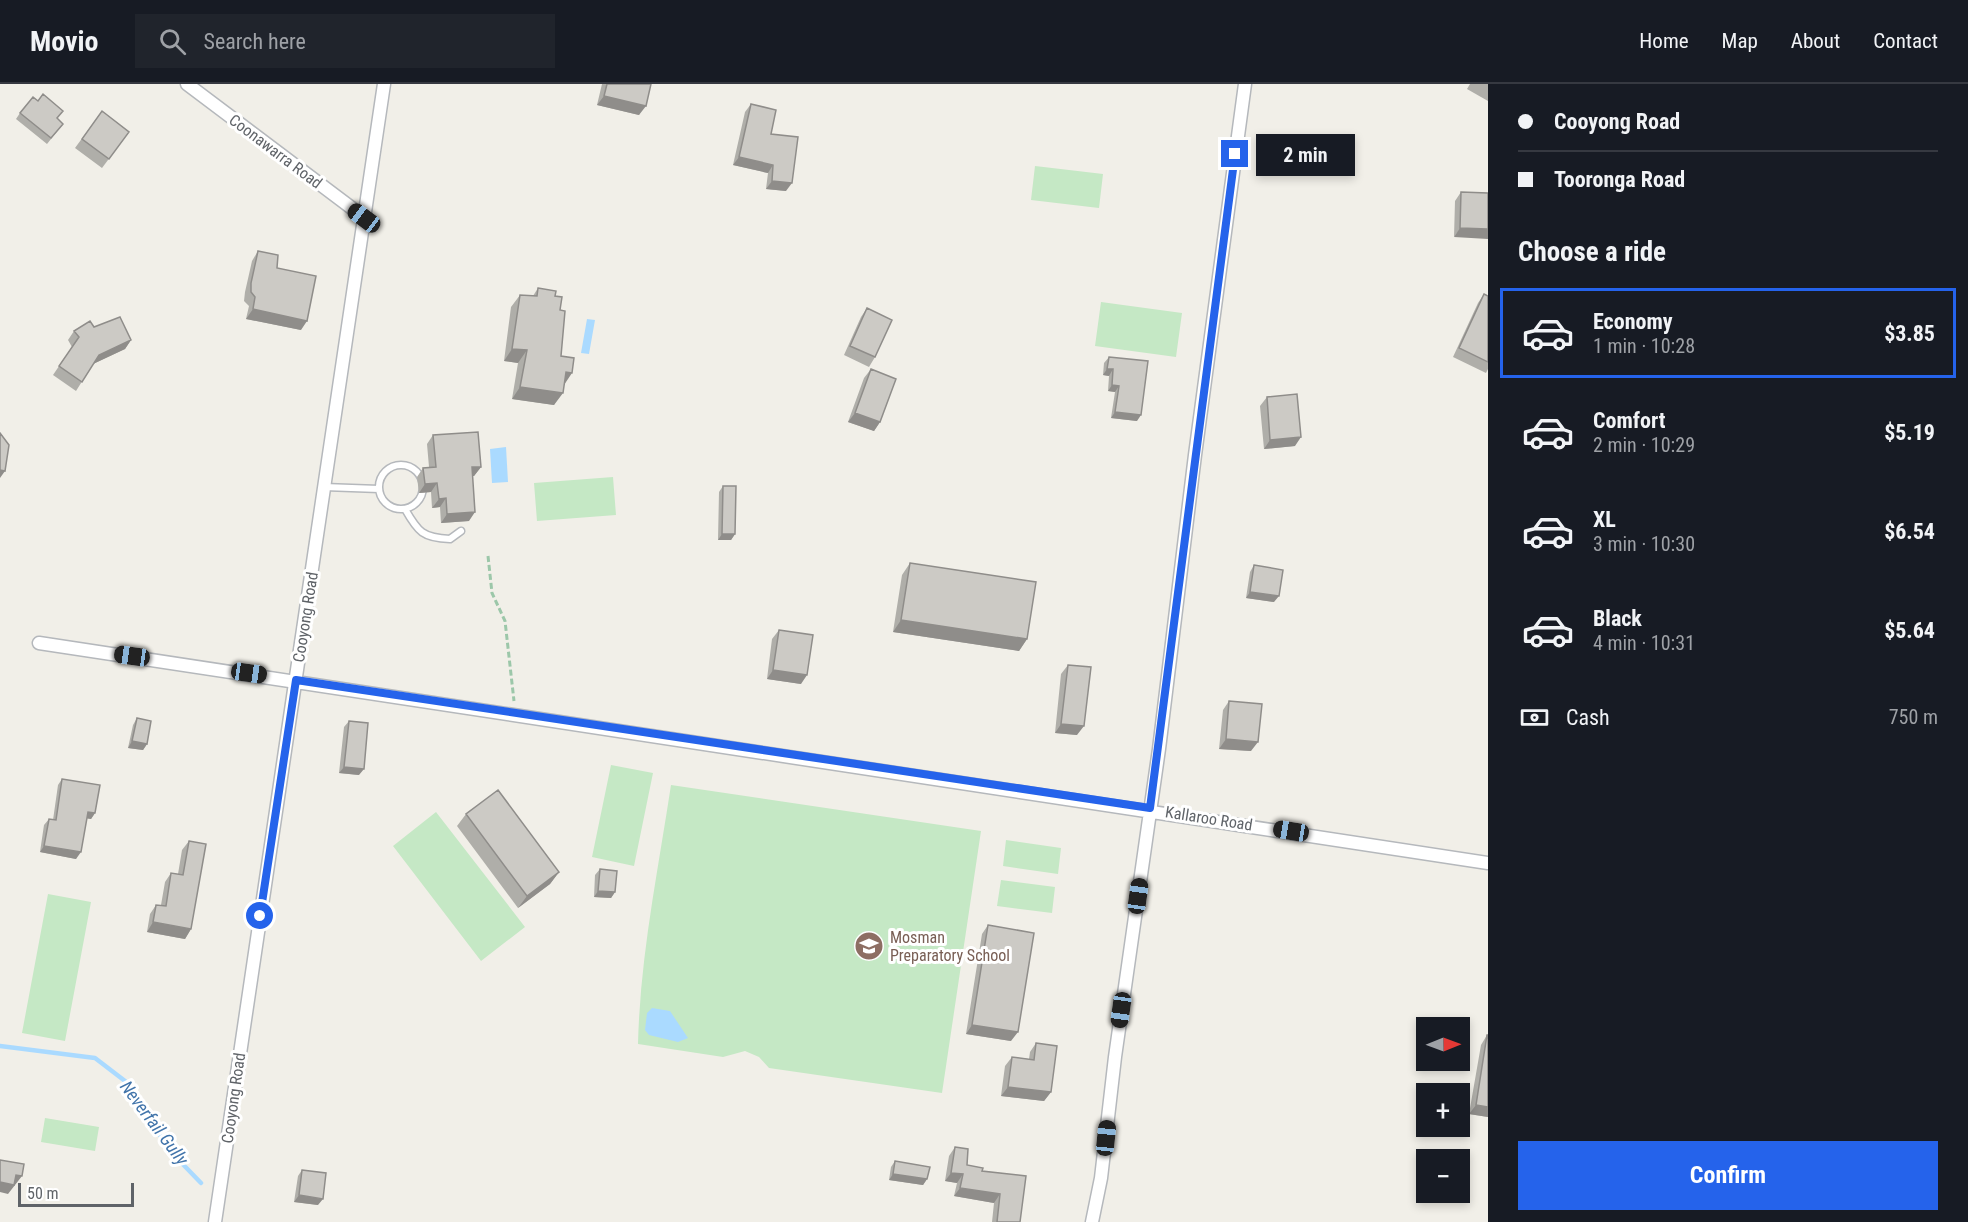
<!DOCTYPE html>
<html lang="en">
<head>
<meta charset="utf-8">
<style>
  :root { --surface:#171b24; --page:#20242c; --text:#f1f3f6; --muted:#9ea1a6; --line:#363941; --accent:#2563eb }
  body { margin:0; font-family:"Roboto Condensed",sans-serif; background:var(--page); color:var(--text); height:100vh; display:flex; flex-direction:column; font-size:22px; white-space:nowrap }
  * { box-sizing:border-box; margin:0 }
  p { font-size:20px; color:var(--muted) }
  .icon { flex:none; width:33px; height:33px; fill:none; stroke:currentColor; stroke-width:2; stroke-linecap:round; stroke-linejoin:round }
  .map { position:relative; flex:1; overflow:hidden }
  .panel { display:flex; flex-direction:column; background:var(--surface); width:480px }
  .panel>* { flex:none }
  .guide { display:grid; align-content:center; height:132px; padding:0 30px; background:var(--surface) }
  .needle { width:39px; rotate:89deg }
  .tools { position:absolute; left:1416px; top:933px; display:grid; gap:12px }
  .tools a { display:grid; place-items:center; width:54px; height:54px; border-radius:0px; background:var(--surface); box-shadow:0 3px 9px #0003; font-size:30px }
  .scale { position:absolute; left:18px; bottom:15px; width:116px; box-sizing:border-box; padding-left:6px; border:3px solid #5f6368; border-top:0; font-size:16px; line-height:21px; white-space:nowrap; color:#5f6368; -webkit-text-stroke:4px #fff; paint-order:stroke }
  .end { position:absolute; width:27px; height:27px; margin:-14px; border:8px solid #2563eb; background:#fff; box-shadow:0 0 0 3px #fff }
  .from { border-radius:50% }
  .bubble { position:absolute; height:42px; border-radius:0px; background:var(--surface); box-shadow:0 3px 9px #0003; font-size:20px; font-weight:700; line-height:42px; text-align:center }
  .car { position:absolute; width:18px; height:36px; margin:-18px -9px; border-radius:8px; box-shadow:0 0 4px 2px #0007; background:linear-gradient(#222 24%,#8ab4d8 0 40%,#222 0 76%,#8ab4d8 0 86%,#222 0) }
  .guide b { display:flex; align-items:center; gap:21px; height:57px; font-size:22px }
  .guide b+b { border-top:2px solid var(--line) }
  .guide i { width:15px; height:15px; background:var(--text) }
  ul { padding:0; list-style:none }
  li { display:flex; align-items:center; gap:18px; height:90px; margin:0 12px 9px; padding:0 18px; border:3px solid transparent; border-radius:0px }
  li div { flex:1 }
  li b { display:block; font-size:22px }
  li em { font-style:normal; font-weight:700 }
  li.active { border-color:var(--accent) }
  li>.icon { width:54px; height:54px; stroke-width:1.5 }
  h2 { padding:0 30px; font-size:27px; line-height:72px }
  .pay { display:flex; align-items:center; gap:15px; height:66px; padding:0 30px; font-size:22px }
  .pay p { margin-inline-start:auto }
  .action { display:flex; gap:12px; margin-top:auto; padding:12px 30px }
  .action a { flex:1; height:69px; border-radius:0px; background:var(--accent); color:#fff; font-size:24px; font-weight:700; line-height:69px; text-align:center }
  header { display:flex; align-items:center; gap:36px; box-sizing:border-box; height:84px; padding:0 30px; background:var(--surface); border-bottom:2px solid var(--line) }
  header strong { font-size:28px }
  nav { display:flex; gap:33px; margin-inline-start:auto; font-size:21px }
  .search { width:420px; height:54px; background:var(--page); display:flex; align-items:center; gap:15px; box-sizing:border-box; padding:0 21px; border-radius:0px; color:var(--muted); font-size:22px }
  main { display:flex; flex:1; min-height:0 }
  .map>svg:first-child { display:block }
  .green { fill:#c5e8c5 }
  .water { fill:#aadaff }
  .lines { fill:none; stroke-linecap:round; stroke-linejoin:round }
  .stream { stroke:#aadaff; stroke-width:4.5 }
  .service-casing { stroke:#b5b8bc; stroke-width:9 }
  .minor-casing { stroke:#b5b8bc; stroke-width:15 }
  .path { stroke:#9cc7a9; stroke-width:3; stroke-dasharray:6 3; stroke-linecap:butt }
  .service { stroke:#fff; stroke-width:6 }
  .minor { stroke:#fff; stroke-width:12 }
  .wall { fill:#afaea9 }
  .shaded-wall { fill:#8f8d8a }
  .building { fill:#cccac5; stroke:#8f8d8a; stroke-width:1.5 }
  .route { stroke:#2563eb; stroke-width:8 }
  .labels { text-anchor:middle; stroke-width:6; stroke-linejoin:round; paint-order:stroke }
  .street-label { font-size:16px; fill:#5f6368; stroke:#fff }
  .education-label { font-size:16px; fill:#785e54; stroke:#fff; text-anchor:start }
  .water-label { font-size:18px; font-style:italic; fill:#4174aa; stroke:#fff }
</style>
</head>
<body>
<header>
<strong>Movio</strong>
<div class="search"><svg class="icon" aria-label="search" viewBox="0 0 24 24"><circle cx="10" cy="10" r="6"/><path d="M15 15l6 6"/></svg>Search here</div>
<nav><a>Home</a><a>Map</a><a>About</a><a>Contact</a></nav>
</header>
<main>
<div class="map">
<svg width="1488" height="1138" viewBox="0 0 1488 1138">
  <rect width="100%" height="100%" fill="#f1efe8"/>
  <!-- green -->
  <path class="green" d="M1035,82L1103,90L1099,124L1031,116Z
    M1101,218L1182,229L1176,273L1095,262Z
    M613,393L616,431L537,437L534,399Z
    M611,681L653,689L634,782L592,773Z
    M671,701L981,747L942,1009L769,984L759,973L745,967L723,973L638,960C640,873 658,787 671,701Z
    M436,728L525,843L481,877L393,762Z
    M1006,756L1061,764L1058,790L1003,782Z
    M1001,796L1055,803L1052,829L997,822Z
    M48,810L91,818L65,957L22,949Z
    M45,1034L99,1043L95,1067L41,1058Z"/>
  <!-- water -->
  <path class="water" d="M587,235L595,236L589,270L581,269Z
    M506,363L508,398L492,399L490,365Z
    M652,924L670,927L688,954L678,958L649,951L645,946L647,929Z"/>
  <g class="lines">
    <!-- stream -->
    <path class="stream" d="M0,962L95,974L125,997L171,1068L201,1099"/>
    <!-- service casing -->
    <g class="service-casing">
      <path id="service" d="M379 403a22 22 0 1 1 44 0a22 22 0 1 1-44 0Z
        M324,403L379,405
        M405,425C418,448 423,454 450,455L461,447"/>
    </g>
    <!-- minor casing -->
    <g class="minor-casing">
      <path id="minor" d="M187,0L365,134
        M39,559C522,629 1005,702 1488,779
        M215,1138L384,0
        M1092,1138L1101,1094L1115,973L1159,665L1195,371L1245,0"/>
    </g>
    <!-- path -->
    <path class="path" d="M488,472L492,509L505,537L514,617"/>
    <!-- service -->
    <use href="#service" class="service"/>
    <!-- minor -->
    <use href="#minor" class="minor"/>
  </g>
  <!-- wall -->
  <path class="wall" d="M602,0H651L639,31L597,21Z
    M1470,0H1488V17L1467,5Z
    M751,20L771,50L786,107L766,105L768,89L733,81L745,28Z
    M102,27L129,48L102,84L75,64Z
    M20,29L57,35L63,40L47,60L16,35Z
    M1461,108L1488,109L1454,153L1455,117Z
    M258,167L301,246L246,235L249,222L244,217L245,208L252,177Z
    M538,204L555,212L560,226L561,272L564,300L554,321L512,315L518,279L504,277L511,223L520,211L533,212Z
    M1484,210L1488,212V285L1486,289L1453,273L1478,219Z
    M867,224L875,273L869,283L844,271L861,233Z
    M94,243L131,256L125,265L93,280L76,307L53,291L72,263L68,256L74,247Z
    M1109,273L1137,337L1111,334L1115,308L1108,307L1109,292L1103,291L1104,279Z
    M871,285L880,338L874,347L848,338L864,294Z
    M1267,313L1295,362L1264,365L1260,322Z
    M433,351L481,383L474,392H472L469,437L441,439L440,423L432,424L431,408L419,409L417,393L423,384L429,383L427,360Z
    M723,402L735,450L731,456H718L719,408Z
    M910,479L1027,555L1019,567L893,548L902,491Z
    M1254,481L1274,518L1246,514L1250,488Z
    M779,546L801,600L767,595L772,555Z
    M1068,581L1077,651L1055,649L1061,590Z
    M1229,617L1251,667L1219,665L1223,626Z
    M137,634L147,660L143,666L128,664L133,641Z
    M349,637L359,691L339,689L344,643Z
    M62,695L95,729L91,735L87,734L76,775L40,768L44,741L49,735L53,736L58,701Z
    M466,730L559,788L550,800L518,824L457,742Z
    M189,757L191,845L185,855L147,848L150,830L156,821H161L165,798L171,789L178,790L182,766Z
    M600,785L615,808L611,814L594,813L595,791Z
    M988,841L1011,957L966,950L982,850Z
    M1487,951L1488,1033L1469,1030L1481,961Z
    M1036,959L1051,1008L1044,1017L1001,1012L1005,982L1012,973L1029,975L1030,968Z
    M955,1063L967,1081L982,1087L1020,1138H992L994,1119L954,1112L957,1099L945,1097L949,1072Z
    M895,1077L927,1095L923,1101L889,1096L891,1083Z
    M302,1086L318,1121L294,1118L298,1092Z"/>
  <!-- shaded-wall -->
  <path class="shaded-wall" d="M604,12L646,22L639,31L597,21Z
    M739,73L773,81L768,89L733,81Z
    M772,97L792,99L786,107L766,105Z
    M1460,144L1488,145V155L1454,153Z
    M253,225L307,237L301,246L246,235Z
    M131,256L125,265L93,280L99,271Z
    M512,265L527,266L518,279L504,277Z
    M1107,285H1113L1109,292L1103,291Z
    M566,288L572,289L564,301Z
    M1112,301L1119,302L1115,308L1108,307Z
    M520,303L563,309L554,321L512,315Z
    M1115,328L1141,331L1137,337L1111,334Z
    M855,329L880,338L874,347L848,338Z
    M1301,353L1295,362L1264,365L1270,356Z
    M472,383H481L474,392H465Z
    M0,386L5,387L0,394Z
    M437,399L431,408L419,409L425,400Z
    M446,414L440,423L432,424L439,415Z
    M475,428L469,437L441,439L447,430Z
    M722,450H735L731,456H718Z
    M1250,508L1279,512L1274,518L1246,514Z
    M901,536L1027,555L1019,567L893,548Z
    M773,586L807,591L801,600L767,595Z
    M1061,640L1084,642L1077,651L1055,649Z
    M1226,655L1258,658L1251,667L1219,665Z
    M132,657L147,660L143,666L128,664Z
    M344,683L364,685L359,691L339,689Z
    M88,728L95,729L91,735L84,734Z
    M44,762L81,768L76,775L40,768Z
    M559,788L550,800L518,824L527,812Z
    M598,807L615,808L611,814L594,813Z
    M153,838L191,845L185,855L147,848Z
    M972,941L1018,948L1011,957L966,950Z
    M1008,1003L1051,1008L1044,1017L1001,1012Z
    M1476,1021L1488,1023V1033L1469,1030Z
    M951,1089L963,1090L957,1099L945,1097Z
    M893,1090L927,1095L923,1101L889,1096Z
    M16,1091L22,1092L8,1110L0,1108V1098Z
    M960,1104L1000,1110L994,1119L954,1112Z
    M299,1111L323,1115L318,1121L294,1118Z"/>
  <!-- building -->
  <path class="building" d="M607,0H651L646,22L604,12Z
    M43,10L63,27L57,34L63,40L51,54L20,29L33,13L38,17Z
    M751,20L776,26L771,50L798,53L792,99L772,97L773,81L739,73Z
    M102,27L129,48L109,75L82,55Z
    M1461,108L1488,109V145L1460,144Z
    M258,167L278,171L277,184L316,192L307,237L253,225L255,213L251,208V199Z
    M538,204L556,207L555,212L562,213L560,226L565,227L561,272L574,274L572,289L566,288L563,309L520,303L527,266L512,265L520,211L537,212Z
    M1484,210L1488,212V278L1459,264Z
    M867,224L892,236L875,273L850,262Z
    M120,233L131,256L99,271L82,298L59,282L79,253L74,247L90,237L94,243Z
    M1109,273L1148,277L1141,331L1115,328L1119,302L1112,301L1113,285H1107Z
    M871,285L896,295L880,338L855,329Z
    M1297,310L1301,353L1270,356L1267,313Z
    M478,348L481,383H472L475,428L447,430L446,414L439,415L437,399L425,400L423,384L436,383L433,351Z
    M0,349L9,361L5,387L0,386Z
    M723,402H736L735,450H722Z
    M910,479L1036,498L1027,555L901,536Z
    M1254,481L1283,486L1279,512L1250,508Z
    M779,546L813,551L807,591L773,586Z
    M1068,581L1091,583L1084,642L1061,640Z
    M1229,617L1262,620L1258,658L1226,655Z
    M137,634L151,637L147,660L132,657Z
    M349,637L368,639L364,685L344,683Z
    M62,695L100,701L95,729L88,728L81,768L44,762L49,735L56,736Z
    M498,706L559,788L527,812L466,730Z
    M189,757L206,760L191,845L153,838L156,821L166,822L171,789L183,791Z
    M600,785L617,787L615,808L598,807Z
    M988,841L1034,849L1018,948L972,941Z
    M1487,951H1488V1023L1476,1021Z
    M1036,959L1057,962L1051,1008L1008,1003L1012,973L1034,976Z
    M955,1063L968,1065L967,1081L983,1084L982,1087L1026,1092L1020,1138H997L1000,1110L960,1104L963,1090L951,1089Z
    M0,1076L24,1080L22,1092L16,1091L14,1101L0,1098Z
    M895,1077L930,1083L927,1095L893,1090Z
    M302,1086L326,1089L323,1115L299,1111Z"/>
  <g class="lines">
    <!-- route -->
    <path class="route" d="M260,832L296,596L1150,724L1235,70"/>
  </g>
  <!-- icons -->
  <defs>
    <g id="school-disc" transform="scale(1.5)"><circle r="9.5" fill="#8d6e63" stroke="#fff"/><path d="M0-5L7-2L0 1L-7-2ZM-4 1L0 2.5L4 1V4Q0 6-4 4Z" fill="#fff"/></g>
  </defs>
  <g fill-rule="evenodd">
    <use href="#school-disc" x="869" y="862"/>
  </g>
  <g class="labels">
    <!-- street labels -->
    <g class="street-label">
      <text transform="translate(276 67) rotate(37)" y="6">Coonawarra Road</text>
      <text transform="translate(305 533) rotate(-81)" y="6">Cooyong Road</text>
      <text transform="translate(1209 734) rotate(9)" y="6">Kallaroo Road</text>
      <text transform="translate(233 1014) rotate(-82)" y="6">Cooyong Road</text>
    </g>
    <!-- education labels -->
    <g class="education-label">
      <text x="890" y="859">Mosman<tspan x="890" dy="18">Preparatory School</tspan></text>
    </g>
    <!-- water labels -->
    <g class="water-label">
      <text transform="translate(154 1039) rotate(53)" y="6">Neverfail Gully</text>
    </g>
  </g>
</svg>
<div class="tools">
<a><svg class="needle" viewBox="-14 -14 28 28"><path d="M0-13l5 13h-10z" fill="#e53935"/><path d="M0 13l5-13h-10z" fill="#9ea1a6"/></svg></a>
<a>+</a>
<a>−</a>
</div>
<div class="scale">50 m</div>
<i class="end from" style="left:260px;top:832px"></i>
<i class="end" style="left:1235px;top:70px"></i>
<div class="bubble" style="left:1256px;top:50px;width:99px">2 min</div>
<i class="car" style="left:364px;top:134px;rotate:307deg"></i>
<i class="car" style="left:132px;top:572px;rotate:278deg"></i>
<i class="car" style="left:249px;top:589px;rotate:98deg"></i>
<i class="car" style="left:1291px;top:747px;rotate:279deg"></i>
<i class="car" style="left:1138px;top:812px;rotate:8deg"></i>
<i class="car" style="left:1121px;top:926px;rotate:188deg"></i>
<i class="car" style="left:1106px;top:1054px;rotate:6deg"></i>
</div>
<section class="panel">
<div class="guide">
<b><i class="from"></i>Cooyong Road</b>
<b><i></i>Tooronga Road</b>
</div>
<h2>Choose a ride</h2>
<ul>
<li class="active"><svg class="icon" aria-label="car" viewBox="0 0 24 24"><path d="M5 17H2v-5l4-1 3-4h7l3 4 3 1v5h-3M9 17h6M6 11h13"/><circle cx="7" cy="17" r="2"/><circle cx="17" cy="17" r="2"/></svg><div><b>Economy</b><p>1 min · 10:28</p></div><em>$3.85</em></li>
<li><svg class="icon" aria-label="car" viewBox="0 0 24 24"><path d="M5 17H2v-5l4-1 3-4h7l3 4 3 1v5h-3M9 17h6M6 11h13"/><circle cx="7" cy="17" r="2"/><circle cx="17" cy="17" r="2"/></svg><div><b>Comfort</b><p>2 min · 10:29</p></div><em>$5.19</em></li>
<li><svg class="icon" aria-label="car" viewBox="0 0 24 24"><path d="M5 17H2v-5l4-1 3-4h7l3 4 3 1v5h-3M9 17h6M6 11h13"/><circle cx="7" cy="17" r="2"/><circle cx="17" cy="17" r="2"/></svg><div><b>XL</b><p>3 min · 10:30</p></div><em>$6.54</em></li>
<li><svg class="icon" aria-label="car" viewBox="0 0 24 24"><path d="M5 17H2v-5l4-1 3-4h7l3 4 3 1v5h-3M9 17h6M6 11h13"/><circle cx="7" cy="17" r="2"/><circle cx="17" cy="17" r="2"/></svg><div><b>Black</b><p>4 min · 10:31</p></div><em>$5.64</em></li>
</ul>
<div class="pay"><svg class="icon" aria-label="cash" viewBox="0 0 24 24"><path d="M3 7h18v10H3z"/><circle cx="12" cy="12" r="2"/></svg>Cash<p>750 m</p></div>
<div class="action"><a>Confirm</a></div>
</section>
</main>
</body>
</html>
